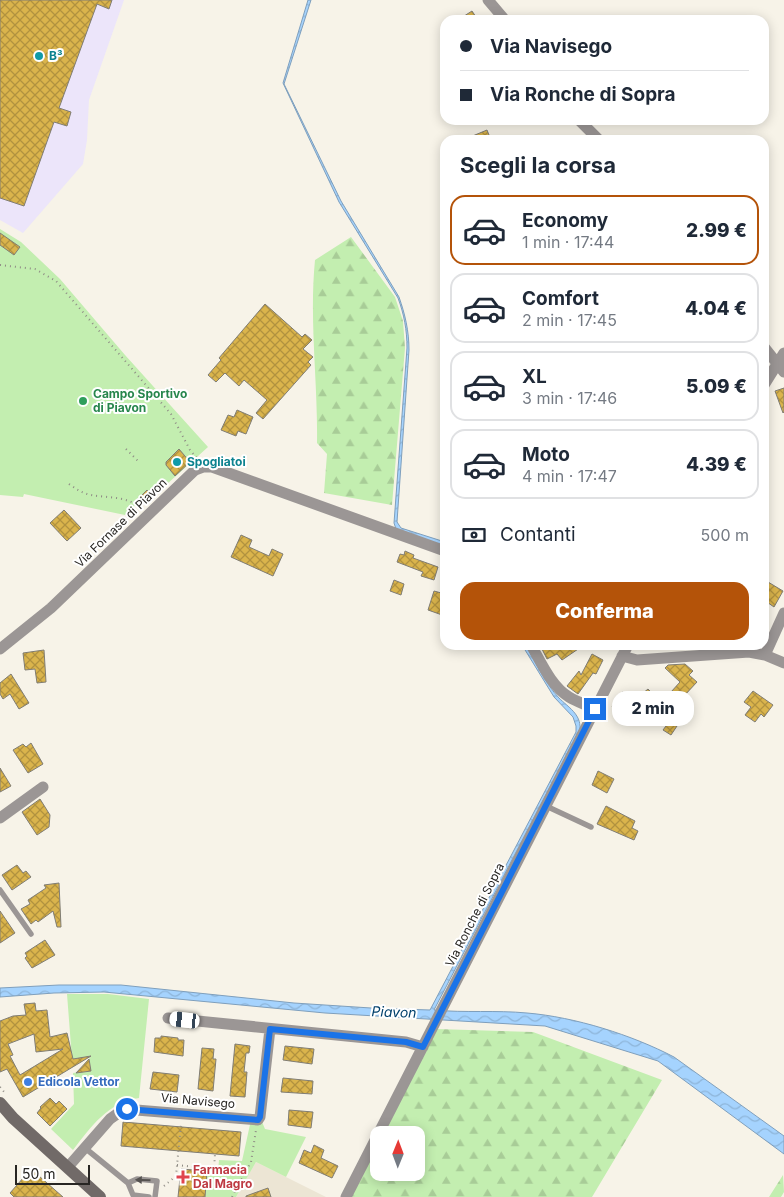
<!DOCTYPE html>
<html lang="it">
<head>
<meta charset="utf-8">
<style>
  :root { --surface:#fff; --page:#f2f2f3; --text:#1f2937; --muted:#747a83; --line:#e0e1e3; --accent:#b45309 }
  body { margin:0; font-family:Inter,sans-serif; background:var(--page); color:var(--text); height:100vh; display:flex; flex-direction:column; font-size:19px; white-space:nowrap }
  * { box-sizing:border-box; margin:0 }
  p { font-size:16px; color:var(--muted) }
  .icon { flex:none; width:28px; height:28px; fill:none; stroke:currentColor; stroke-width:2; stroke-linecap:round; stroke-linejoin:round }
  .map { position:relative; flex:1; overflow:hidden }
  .sheet { position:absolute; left:440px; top:135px; width:329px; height:515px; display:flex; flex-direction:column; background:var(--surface); border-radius:15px; box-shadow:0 2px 12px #0003 }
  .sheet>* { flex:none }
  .top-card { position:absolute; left:440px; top:15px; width:329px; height:110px; border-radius:15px; box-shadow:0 2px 12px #0003; display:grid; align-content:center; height:110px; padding:0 20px; background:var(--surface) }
  .needle { width:32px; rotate:1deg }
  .fabs { position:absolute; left:370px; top:1126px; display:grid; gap:10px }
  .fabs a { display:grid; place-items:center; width:55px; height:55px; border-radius:10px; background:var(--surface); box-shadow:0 2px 12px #0003; font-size:25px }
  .scale { position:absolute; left:15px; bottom:12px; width:75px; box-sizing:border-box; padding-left:5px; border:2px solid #272522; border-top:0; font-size:14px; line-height:18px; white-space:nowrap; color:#272522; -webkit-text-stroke:4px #fff; paint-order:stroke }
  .end { position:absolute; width:22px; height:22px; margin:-11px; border:6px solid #1a73e8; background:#fff; box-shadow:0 0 0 2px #fff }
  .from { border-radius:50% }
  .bubble { position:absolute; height:35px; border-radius:15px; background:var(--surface); box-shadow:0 2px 12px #0003; font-size:16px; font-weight:800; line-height:35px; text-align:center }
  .car { position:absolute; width:15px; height:30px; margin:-15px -8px; border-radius:6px; box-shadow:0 0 4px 1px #0007; background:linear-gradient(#fff 24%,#345 0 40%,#fff 0 76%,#345 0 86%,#fff 0) }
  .top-card b { display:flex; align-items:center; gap:18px; height:48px; font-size:19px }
  .top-card b+b { border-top:1px solid var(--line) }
  .top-card i { width:12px; height:12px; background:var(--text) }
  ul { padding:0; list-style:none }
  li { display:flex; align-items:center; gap:15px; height:70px; margin:0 10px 8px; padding:0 10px; border:2px solid var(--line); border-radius:15px }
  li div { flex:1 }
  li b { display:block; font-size:19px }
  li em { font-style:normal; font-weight:800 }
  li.current { border-color:var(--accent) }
  li>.icon { width:45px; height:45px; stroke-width:1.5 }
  h2 { padding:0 20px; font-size:22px; line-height:60px }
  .pay { display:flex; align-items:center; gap:12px; height:55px; padding:0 20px; font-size:19px }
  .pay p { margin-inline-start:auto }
  .cta { display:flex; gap:10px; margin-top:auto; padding:10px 20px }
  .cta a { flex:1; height:58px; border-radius:15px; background:var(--accent); color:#fff; font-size:20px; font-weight:800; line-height:58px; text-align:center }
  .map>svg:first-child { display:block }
  .built { fill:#ece5d4 }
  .industrial { fill:#ece5fa }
  .green { fill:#c3eeb0 }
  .forest { fill:url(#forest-firs) }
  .water { fill:url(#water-waves); stroke:#7f9fbc }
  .building { fill:url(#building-cross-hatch); stroke:#807d74; fill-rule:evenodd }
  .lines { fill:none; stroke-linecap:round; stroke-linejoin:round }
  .path { stroke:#8f8c85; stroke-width:2; stroke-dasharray:1 4; stroke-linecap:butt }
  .lane { stroke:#9b9695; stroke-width:5.5 }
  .street { stroke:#9b9695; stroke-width:11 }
  .secondary { stroke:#716a68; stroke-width:12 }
  .oneway { fill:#555250 }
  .route { stroke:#1a73e8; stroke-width:6 }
  .culture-dot { fill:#0f9aa8; stroke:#fff; stroke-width:2 }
  .leisure-dot { fill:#2e9e5b; stroke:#fff; stroke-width:2 }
  .shop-dot { fill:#3f7fe0; stroke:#fff; stroke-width:2 }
  .health-dot { fill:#e0444e; stroke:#fff; stroke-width:2 }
  .labels { text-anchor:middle; stroke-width:4; stroke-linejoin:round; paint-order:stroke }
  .culture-label { font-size:12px; font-weight:bold; fill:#0d838f; stroke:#fff; text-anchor:start }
  .leisure-label { font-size:12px; font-weight:bold; fill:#27864d; stroke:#fff; text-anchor:start }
  .street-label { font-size:12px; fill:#272522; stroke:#fff }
  .shop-label { font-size:12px; font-weight:bold; fill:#366cbe; stroke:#fff; text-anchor:start }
  .health-label { font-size:12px; font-weight:bold; fill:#be3a42; stroke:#fff; text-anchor:start }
  .water-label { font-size:14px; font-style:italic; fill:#00406c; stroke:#fff }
</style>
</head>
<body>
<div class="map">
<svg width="784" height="1197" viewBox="0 0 784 1197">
  <defs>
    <pattern id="forest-firs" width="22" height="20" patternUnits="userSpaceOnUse" patternTransform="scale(1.25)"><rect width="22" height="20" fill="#c3eeb0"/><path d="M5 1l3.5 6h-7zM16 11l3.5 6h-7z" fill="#a8cc97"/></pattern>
    <pattern id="water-waves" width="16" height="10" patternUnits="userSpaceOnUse" patternTransform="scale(1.25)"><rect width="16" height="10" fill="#a5d3fe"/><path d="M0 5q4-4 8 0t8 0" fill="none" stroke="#8eb5d9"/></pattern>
    <pattern id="building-cross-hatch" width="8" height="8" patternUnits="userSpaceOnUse" patternTransform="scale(1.25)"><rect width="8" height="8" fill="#dab44c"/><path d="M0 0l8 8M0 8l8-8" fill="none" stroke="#b1923f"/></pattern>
  </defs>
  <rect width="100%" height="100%" fill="#f7f3e8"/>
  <!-- built -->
  <path class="built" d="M256,1162L326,1197H236Z"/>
  <!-- industrial -->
  <path class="industrial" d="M0,0H124L89,100L87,140L83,164L23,233L0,220Z"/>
  <!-- green -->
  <path class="green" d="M0,229L21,242L60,279L125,355L208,447L146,503L142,498L125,515L24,494L23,497L0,495Z
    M67,994H108L149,999L139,1098C108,1102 91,1127 73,1150L51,1129L74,1104L73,1073L91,1071L89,1057L72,1059Z
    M260,1117L265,1129L306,1137L286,1177L256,1162L236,1197H205L207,1171L218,1172L219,1160L242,1161L251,1120Z"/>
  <!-- forest -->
  <path class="forest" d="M351,237L395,297L403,321L405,348L392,505L324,493L327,454L317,443C318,382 309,321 315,260Z
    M436,1029L533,1032L662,1080L592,1197H347L379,1137V1172H416V1135H380Z
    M783,1175L784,1192L781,1197H769Z"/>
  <!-- water -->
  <path class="water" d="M308,0H311L284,84L341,201L399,297C405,314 409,331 409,350L397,522L401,528L445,542V560L444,556L396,529L394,523L407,348C407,330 404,314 398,298L339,202L283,83Z
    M522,645H526C536,663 545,683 559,698C568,707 581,714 580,729L434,1010C465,1013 496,1010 527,1013C575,1017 632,1035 674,1057L784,1136V1154L658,1061L545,1026L325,1013L104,992L54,993L0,997V988L59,985H121L294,1003L371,1008L430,1010L576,732V726L573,717L554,697Z"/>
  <!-- building -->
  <path class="building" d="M0,0H112L109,9L97,4L59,108L71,112L67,126L54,122L24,206L0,198Z
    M472,11L478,20H458Z
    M487,130L491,140H463Z
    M0,233L20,247L14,255L0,245Z
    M265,304L302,337L305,334L312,340L303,349L313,357L308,362L311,365L263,419L256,413L267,400L244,380L239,386L225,373L216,382L208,375L221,360L219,358Z
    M784,388V412L783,413L775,391Z
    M237,410L253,417L246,434L238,431L236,436L221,430L228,415L234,417Z
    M179,449L190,462L175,476L166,465V462Z
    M147,490L153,496L146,503L140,497Z
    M64,510L81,528L67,541L50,523Z
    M241,535L252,540L249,547L269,556L272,549L283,554L273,576L231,557Z
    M405,551L414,555L413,558L438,567L434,580L421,576L423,572L397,562L400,554L404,555Z
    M394,580L404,584L401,595L390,591Z
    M768,582L783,591L774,607L764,600V589Z
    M434,591L445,594V616L428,610Z
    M548,645H584L562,660L557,654L547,659L542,649Z
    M44,650L46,682L37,683L35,669L25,670L23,653Z
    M592,654L603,660L596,674L593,673L578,694L567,686L579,671L581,675Z
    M685,664L693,671L689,675L697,682L671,710L662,702L680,682L665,668L668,665Z
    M11,674L29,703L19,709L10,694L3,699L0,694V683Z
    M648,689L659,701L648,718L639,711L633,721L612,707L622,692L636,699Z
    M753,691L773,705L764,717L761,714L755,722L745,715L751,707L744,702Z
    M672,718L679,723L671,735L663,730Z
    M31,743L43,764L28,773L13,750L23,744L26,747Z
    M0,768L11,786L0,792Z
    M598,771L614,779L607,793L592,785Z
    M40,799L50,815L49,827L37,835L22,812Z
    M606,806L635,821L632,828L638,831L634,840L597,824Z
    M17,865L23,873L26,871L31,877L12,890L2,875Z
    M59,883L61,927H57L53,911L38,922L36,920L31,924L21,909L30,904L28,900L46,888L44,885Z
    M0,911L15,933L0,943Z
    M45,940L55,955L32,968L25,958L27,956L25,953Z
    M35,1003L36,1011L47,1010L50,1037L67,1033L73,1059L91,1056L23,1097L7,1069L0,1072V1021L13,1016L26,1015L24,1004ZM34,1034L36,1052L63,1049L20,1075L10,1056L13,1055L8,1044Z
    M161,1036L178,1038V1040H184L183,1056L154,1052L155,1038H161Z
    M235,1044L250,1046L249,1053H246L244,1072H247L245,1097L230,1096Z
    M285,1046L314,1049L312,1064L283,1060Z
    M202,1048L214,1049L213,1059H216L213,1091L198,1089Z
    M89,1059L91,1071L76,1073Z
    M153,1072L179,1075L177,1092L150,1089Z
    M283,1078L313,1081L312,1094L281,1092Z
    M50,1098L56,1104L59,1101L67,1109L50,1126L37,1113L41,1108L40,1107Z
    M289,1110L313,1112L311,1128L288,1125Z
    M123,1122L241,1132L239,1156L121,1146Z
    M314,1145L324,1150L321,1158L338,1166L332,1178L299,1163L304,1150L311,1153Z
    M31,1169L63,1197H14L10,1193Z
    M181,1169L207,1171L205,1197H178Z
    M268,1188L271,1197H246V1196Z"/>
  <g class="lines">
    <!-- path -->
    <path class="path" d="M0,265L35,269L56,281L171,414L190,450L197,458
      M126,449L138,461
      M69,484C76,489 82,493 91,495C107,498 128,496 141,508
      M0,1087L5,1093
      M177,1165L214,1169L215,1154
      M164,1186L176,1176L181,1124
      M232,1197L251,1162L256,1130"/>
    <!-- lane -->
    <path class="lane" d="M546,806L591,827
      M0,890L31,934
      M85,1148L128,1183
      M149,1197L133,1195L128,1183L137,1179L157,1181L155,1197"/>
    <!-- street -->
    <path class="street" d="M488,0L505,20
      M579,120L599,140
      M764,347L784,372
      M764,385L784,353
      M531,645C541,662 551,686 569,697C577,702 587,705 595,709
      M0,649L51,608L195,470L203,467H212L445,551
      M765,655L784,613
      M622,656L637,660L749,652L765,655L784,663
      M0,818L43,787
      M168,1018L406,1042L423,1047
      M68,1167L110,1119L124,1109L258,1120L260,1117L270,1029
      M346,1197L628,645"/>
    <!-- secondary -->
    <path class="secondary" d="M0,1103L13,1118L100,1197"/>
  </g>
  <!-- one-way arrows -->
  <defs><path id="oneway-solid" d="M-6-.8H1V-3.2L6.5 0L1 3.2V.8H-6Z" transform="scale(1.25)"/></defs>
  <use class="oneway" href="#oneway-solid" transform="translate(143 1180) rotate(-178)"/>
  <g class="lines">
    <!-- route -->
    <path class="route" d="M127,1109L258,1120L260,1117L270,1029L406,1042L423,1047L595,709"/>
  </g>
  <!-- markers -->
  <g class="culture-dot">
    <circle cx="39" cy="56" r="5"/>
    <circle cx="177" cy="462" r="5"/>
  </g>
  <circle class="leisure-dot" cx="83" cy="401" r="5"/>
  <circle class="shop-dot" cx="28" cy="1082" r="5"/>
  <path class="health-dot" d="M180.5 1169.5h5v5h5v5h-5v5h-5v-5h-5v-5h5z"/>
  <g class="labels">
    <!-- culture labels -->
    <g class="culture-label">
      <text x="49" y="60">B³</text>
      <text x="187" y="466">Spogliatoi</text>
    </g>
    <!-- leisure labels -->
    <g class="leisure-label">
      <text x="93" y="398">Campo Sportivo<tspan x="93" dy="14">di Piavon</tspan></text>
    </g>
    <!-- street labels -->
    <g class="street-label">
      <text transform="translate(121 523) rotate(-44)" y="4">Via Fornase di Piavon</text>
      <text transform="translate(475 915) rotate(-63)" y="4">Via Ronche di Sopra</text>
      <text transform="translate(198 1101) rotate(5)" y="4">Via Navisego</text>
    </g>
    <!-- shop labels -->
    <g class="shop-label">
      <text x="38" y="1086">Edicola Vettor</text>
    </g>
    <!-- health labels -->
    <g class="health-label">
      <text x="193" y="1174">Farmacia<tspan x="193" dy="14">Dal Magro</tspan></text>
    </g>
    <!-- water labels -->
    <g class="water-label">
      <text transform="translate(394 1012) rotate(2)" y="5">Piavon</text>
    </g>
  </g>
</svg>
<div class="fabs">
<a><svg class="needle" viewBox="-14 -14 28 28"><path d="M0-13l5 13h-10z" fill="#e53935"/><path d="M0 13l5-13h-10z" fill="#747a83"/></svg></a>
</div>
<div class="scale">50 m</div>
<i class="end from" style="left:127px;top:1109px"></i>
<i class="end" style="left:595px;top:709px"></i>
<div class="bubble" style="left:612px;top:691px;width:82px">2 min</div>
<i class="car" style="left:185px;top:1020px;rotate:276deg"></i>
<div class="top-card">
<b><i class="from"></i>Via Navisego</b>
<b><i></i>Via Ronche di Sopra</b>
</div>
<section class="sheet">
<h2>Scegli la corsa</h2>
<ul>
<li class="current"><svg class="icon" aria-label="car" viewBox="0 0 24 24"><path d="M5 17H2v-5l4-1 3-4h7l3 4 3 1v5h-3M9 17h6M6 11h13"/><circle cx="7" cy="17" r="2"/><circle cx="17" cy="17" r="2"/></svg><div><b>Economy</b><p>1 min · 17:44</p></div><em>2.99 €</em></li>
<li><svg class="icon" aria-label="car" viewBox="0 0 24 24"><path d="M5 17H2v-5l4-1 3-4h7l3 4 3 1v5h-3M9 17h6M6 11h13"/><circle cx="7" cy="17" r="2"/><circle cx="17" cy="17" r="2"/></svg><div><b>Comfort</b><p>2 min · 17:45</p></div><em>4.04 €</em></li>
<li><svg class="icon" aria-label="car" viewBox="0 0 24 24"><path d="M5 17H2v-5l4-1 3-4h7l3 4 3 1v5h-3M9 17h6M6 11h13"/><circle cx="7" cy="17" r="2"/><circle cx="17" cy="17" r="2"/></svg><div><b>XL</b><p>3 min · 17:46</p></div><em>5.09 €</em></li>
<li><svg class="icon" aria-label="car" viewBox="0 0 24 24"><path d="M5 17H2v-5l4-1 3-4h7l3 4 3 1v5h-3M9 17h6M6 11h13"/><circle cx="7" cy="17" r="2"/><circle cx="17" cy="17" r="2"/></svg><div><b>Moto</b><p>4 min · 17:47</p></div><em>4.39 €</em></li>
</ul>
<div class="pay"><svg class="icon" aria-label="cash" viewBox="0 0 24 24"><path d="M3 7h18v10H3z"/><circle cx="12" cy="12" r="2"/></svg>Contanti<p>500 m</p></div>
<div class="cta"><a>Conferma</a></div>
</section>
</div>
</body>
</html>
